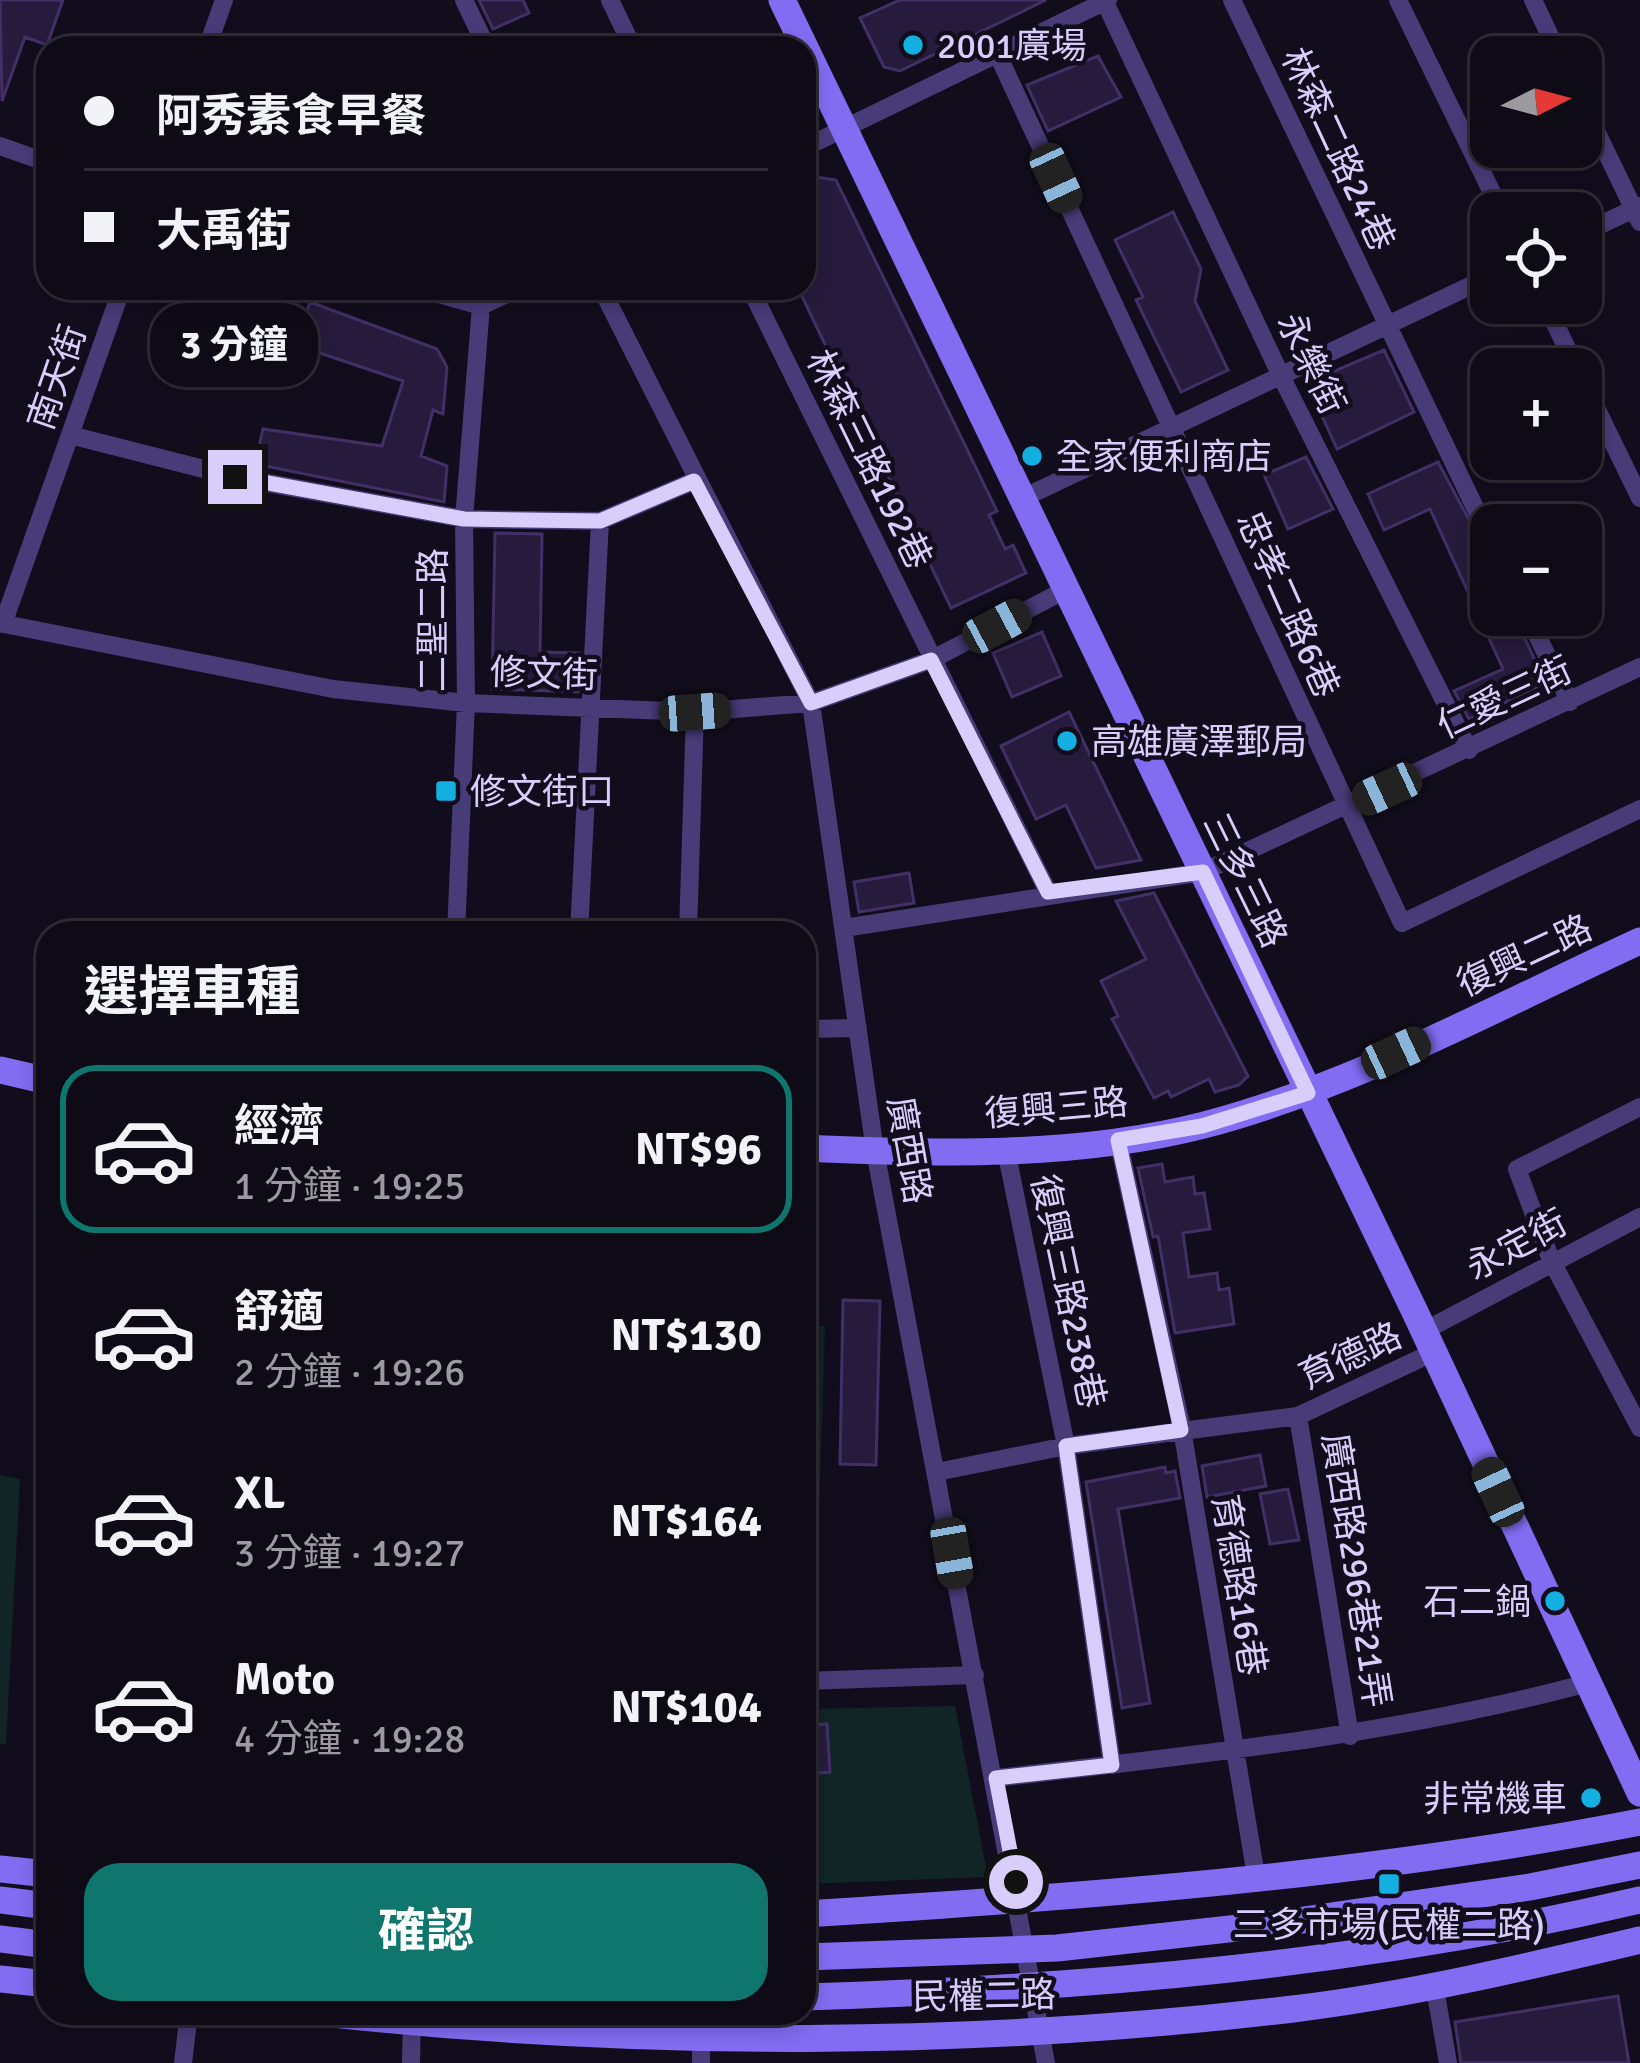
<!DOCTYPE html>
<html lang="zh-TW">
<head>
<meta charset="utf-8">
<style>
  :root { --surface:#0e0a16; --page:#1c1823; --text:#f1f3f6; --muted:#9b9aa1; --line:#2e2b35; --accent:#0f766e }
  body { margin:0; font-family:Signika,"Noto Sans TC",sans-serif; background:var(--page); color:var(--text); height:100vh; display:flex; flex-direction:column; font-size:45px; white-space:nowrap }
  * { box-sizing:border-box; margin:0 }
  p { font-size:39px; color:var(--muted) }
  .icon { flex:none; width:66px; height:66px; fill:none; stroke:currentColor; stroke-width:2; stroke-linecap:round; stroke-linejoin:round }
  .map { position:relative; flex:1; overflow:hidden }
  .side { position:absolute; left:36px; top:921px; width:780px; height:1104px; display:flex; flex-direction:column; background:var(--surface); border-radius:36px; box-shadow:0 6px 18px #0003,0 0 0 3px var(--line) }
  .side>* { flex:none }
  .guide { position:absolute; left:36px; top:36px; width:780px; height:264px; border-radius:36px; box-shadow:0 6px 18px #0003,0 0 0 3px var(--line); display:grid; align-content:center; height:264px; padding:0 48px; background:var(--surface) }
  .needle { width:78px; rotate:84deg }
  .fabs { position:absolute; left:1470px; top:36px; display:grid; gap:24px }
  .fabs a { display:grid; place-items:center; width:132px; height:132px; border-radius:24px; background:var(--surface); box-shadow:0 6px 18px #0003,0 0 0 3px var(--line); font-size:60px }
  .end { position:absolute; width:54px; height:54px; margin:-27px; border:15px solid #d9cdfb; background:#111; box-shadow:0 0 0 6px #111 }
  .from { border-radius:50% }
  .bubble { position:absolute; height:84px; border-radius:36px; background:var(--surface); box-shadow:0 6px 18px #0003,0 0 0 3px var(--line); font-size:39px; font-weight:700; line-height:84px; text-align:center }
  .car { position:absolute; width:36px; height:72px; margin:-36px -18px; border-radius:15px; box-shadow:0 0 9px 3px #0007; background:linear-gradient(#222 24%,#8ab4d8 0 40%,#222 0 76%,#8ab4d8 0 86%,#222 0) }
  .guide b { display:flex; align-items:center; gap:42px; height:114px; font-size:45px }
  .guide b+b { border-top:3px solid var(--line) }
  .guide i { width:30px; height:30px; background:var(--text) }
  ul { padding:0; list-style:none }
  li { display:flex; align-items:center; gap:36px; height:168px; margin:0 24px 18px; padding:0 24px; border:6px solid transparent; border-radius:36px }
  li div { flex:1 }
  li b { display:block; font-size:45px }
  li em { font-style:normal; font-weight:700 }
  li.on { border-color:var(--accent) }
  li>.icon { width:108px; height:108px; stroke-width:1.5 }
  h2 { padding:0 48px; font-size:54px; line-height:144px }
  .action { display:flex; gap:24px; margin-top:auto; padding:24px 48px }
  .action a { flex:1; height:138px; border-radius:36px; background:var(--accent); color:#fff; font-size:48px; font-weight:700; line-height:138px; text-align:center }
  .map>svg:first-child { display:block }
  .green { fill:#112426 }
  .building { fill:#261b3c; stroke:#422f66; stroke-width:3 }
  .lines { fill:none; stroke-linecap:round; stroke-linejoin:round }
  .street { stroke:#473c78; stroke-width:18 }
  .secondary { stroke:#826cf2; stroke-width:27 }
  .route { stroke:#d9cdfb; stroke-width:15 }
  .poi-dot { fill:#13afe1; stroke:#120d1d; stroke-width:4.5 }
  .labels { text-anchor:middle; stroke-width:9; stroke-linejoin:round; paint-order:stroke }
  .poi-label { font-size:36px; fill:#d9cdfb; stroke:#120d1d; text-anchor:start }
  .street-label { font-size:36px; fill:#d9cdfb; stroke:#120d1d }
</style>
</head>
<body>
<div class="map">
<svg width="1640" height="2063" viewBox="0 0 1640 2063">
  <rect width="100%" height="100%" fill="#120d1d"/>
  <!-- green -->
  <path class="green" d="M812,1326H825L819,1518L816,1538L804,1560V1338L811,1343Z
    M0,1475L20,1479L6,1744H0Z
    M955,1706L988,1877L804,1884V1709Z"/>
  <!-- building -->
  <path class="building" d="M0,0H63L47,45L25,37L2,101Z
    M479,0H523L529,13L493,29Z
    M900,0H1046L900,71L884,67L860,18Z
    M1098,56L1121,97L1048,131L1027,85Z
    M816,177L836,180L997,511L989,515L1005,549L1013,545L1026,573L951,608L798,288H804V183Z
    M1173,212L1201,269L1195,301L1228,370L1181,392L1136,300L1143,297L1115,240Z
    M310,302L437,349L447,367L443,414L433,410L421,456L447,466L444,502L255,464L263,429L382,446L403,381L296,345Z
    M1384,350L1414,412L1337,449L1314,398L1318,378Z
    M1306,457L1333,509L1288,529L1264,475Z
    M1438,462L1491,561V615H1514L1546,684L1469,719L1454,691L1503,669L1430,509L1384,530L1368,494Z
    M495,533L542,534L540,652L580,653L578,692L492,689Z
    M1042,632L1061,676L1012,697L993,653Z
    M1069,712L1141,860L1096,868L1066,805L1036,819L1001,746Z
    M909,873L914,903L859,912L854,882Z
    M1154,893L1248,1076L1239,1085L1215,1092L1209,1079L1171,1097L1168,1091L1154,1098L1112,1019L1118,1016L1101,981L1146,959L1116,901Z
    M1162,1164L1165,1182L1193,1177L1195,1194L1204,1193L1210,1229L1183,1233L1189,1277L1217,1273L1219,1290L1229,1288L1234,1324L1175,1333L1158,1236L1153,1237L1138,1168Z
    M843,1300L880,1301L876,1465L840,1464Z
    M1260,1455L1266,1486L1207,1497L1202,1466Z
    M1165,1467L1166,1473L1175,1471L1180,1498L1118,1509L1150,1703L1122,1708L1086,1482Z
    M1288,1489L1299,1540L1270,1544L1260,1494Z
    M827,1724L830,1772L804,1774V1726Z
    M1618,1996L1629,2063H1461L1455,2022Z"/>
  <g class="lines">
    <!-- street -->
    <path class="street" d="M464,0L487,48
      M610,0L633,48
      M1104,0L1281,376L1469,750
      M1232,0L1491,541
      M1398,0L1502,213
      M1533,0L1560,57
      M207,48L224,0
      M997,53L1402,923L1640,809
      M1581,100L1640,222
      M0,146L48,163
      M804,148L1108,0
      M1581,234L1640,206
      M418,288L481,306L519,288
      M601,288L811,703L875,1151L1046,2063
      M750,288L1048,892
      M1545,303L1577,369
      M1581,377L1640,498
      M70,435L235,477L464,519L600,521L694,481
      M1023,498L1491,276
      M1527,615L1570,702
      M0,623L333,689L466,703L695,712L811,703L931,660L1067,589
      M3,624L122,288
      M844,928L1203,872L1640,667
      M456,933L466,703L464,519L481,306
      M579,933L600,521
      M688,933L695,712
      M804,1029L858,1028
      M1640,1107L1517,1169L1551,1260L1640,1428
      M1118,1140L1182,1429L1256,1876
      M1006,1150L1066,1446L1112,1765
      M1424,1331L1640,1217
      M1298,1416L1350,1736
      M937,1472L1066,1446L1298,1416L1434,1352
      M804,1681L975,1675
      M996,1778C1196,1755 1393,1735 1588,1683
      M1434,1983L1448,2063
      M701,2034V2063
      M183,2063L189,2013
      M411,2063L412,2013"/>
    <!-- secondary -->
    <path class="secondary" d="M782,0L1415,1312L1640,1793
      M0,1070L48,1081
      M804,1148C934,1154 1076,1158 1204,1125C1356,1085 1498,1006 1640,941
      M0,1869L48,1874
      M0,1900L48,1906
      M804,1914C1083,1897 1365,1876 1640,1822
      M0,1939L48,1945
      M804,1957L1057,1948L1283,1923L1530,1887L1640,1865
      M0,1979L48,1984
      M804,1997C1085,1988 1366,1965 1640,1900
      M323,2013C642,2048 974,2047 1293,2009C1409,1995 1527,1967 1640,1940"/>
  </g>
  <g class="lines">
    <!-- route -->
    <path class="route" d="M235,477L464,519L600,521L694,481L811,703L931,660L1048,892L1203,872L1308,1093L1202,1126L1118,1140L1181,1430L1066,1446L1112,1765L996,1778L1016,1882"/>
  </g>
  <!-- markers -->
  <g class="poi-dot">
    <circle cx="913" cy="45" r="12"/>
    <circle cx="1032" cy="456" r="12"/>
    <circle cx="1067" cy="741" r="12"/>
    <rect x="434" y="779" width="24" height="24" rx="6"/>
    <circle cx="1555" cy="1601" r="12"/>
    <circle cx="1591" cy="1798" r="12"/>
    <rect x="1377" y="1872" width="24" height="24" rx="6"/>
  </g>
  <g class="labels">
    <!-- poi labels -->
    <g class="poi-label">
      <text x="937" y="58">2001廣場</text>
      <text x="1056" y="469">全家便利商店</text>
      <text x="1091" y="754">高雄廣澤郵局</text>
      <text x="470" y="804">修文街口</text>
      <text x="1531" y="1614" text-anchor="end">石二鍋</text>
      <text x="1567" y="1811" text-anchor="end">非常機車</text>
      <text x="1389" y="1937" text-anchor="middle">三多市場(民權二路)</text>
    </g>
    <!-- street labels -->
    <g class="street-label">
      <text transform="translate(1339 149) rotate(65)" y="13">林森二路24巷</text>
      <text transform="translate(1312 363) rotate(64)" y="13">永樂街</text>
      <text transform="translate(56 377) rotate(-71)" y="13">南天街</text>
      <text transform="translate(870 459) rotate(64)" y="13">林森三路192巷</text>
      <text transform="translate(1289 604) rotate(66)" y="13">忠孝二路6巷</text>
      <text transform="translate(432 620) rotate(-90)" y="13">二聖二路</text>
      <text transform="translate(544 673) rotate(2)" y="13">修文街</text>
      <text transform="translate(1504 697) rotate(-25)" y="13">仁愛三街</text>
      <text transform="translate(1246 880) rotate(64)" y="13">三多三路</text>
      <text transform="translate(1524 955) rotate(-25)" y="13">復興二路</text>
      <text transform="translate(1056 1107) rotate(-5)" y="13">復興三路</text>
      <text transform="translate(910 1150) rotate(80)" y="13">廣西路</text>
      <text transform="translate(1516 1244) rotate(-28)" y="13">永定街</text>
      <text transform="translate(1069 1291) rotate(78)" y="13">復興三路238巷</text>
      <text transform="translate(1350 1355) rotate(-25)" y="13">育德路</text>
      <text transform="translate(1357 1570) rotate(81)" y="13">廣西路296巷21弄</text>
      <text transform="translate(1240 1585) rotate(81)" y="13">育德路16巷</text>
      <text transform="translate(984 1995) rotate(-1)" y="13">民權二路</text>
    </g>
  </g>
</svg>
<div class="fabs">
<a><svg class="needle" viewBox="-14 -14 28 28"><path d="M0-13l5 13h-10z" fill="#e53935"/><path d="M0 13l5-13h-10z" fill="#9b9aa1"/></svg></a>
<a><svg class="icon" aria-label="locate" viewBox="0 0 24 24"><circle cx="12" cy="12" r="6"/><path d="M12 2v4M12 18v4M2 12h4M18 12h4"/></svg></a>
<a>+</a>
<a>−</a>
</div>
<i class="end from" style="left:1016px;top:1882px"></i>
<i class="end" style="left:235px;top:477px"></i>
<div class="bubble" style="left:150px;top:303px;width:168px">3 分鐘</div>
<i class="car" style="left:1056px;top:178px;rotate:155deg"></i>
<i class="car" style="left:997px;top:626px;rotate:62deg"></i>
<i class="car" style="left:695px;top:712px;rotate:86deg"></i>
<i class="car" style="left:1387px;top:789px;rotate:245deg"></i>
<i class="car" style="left:1396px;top:1053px;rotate:65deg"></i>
<i class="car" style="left:1498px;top:1492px;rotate:335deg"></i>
<i class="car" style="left:952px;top:1553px;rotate:170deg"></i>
<div class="guide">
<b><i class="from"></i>阿秀素食早餐</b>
<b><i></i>大禹街</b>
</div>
<section class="side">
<h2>選擇車種</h2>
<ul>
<li class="on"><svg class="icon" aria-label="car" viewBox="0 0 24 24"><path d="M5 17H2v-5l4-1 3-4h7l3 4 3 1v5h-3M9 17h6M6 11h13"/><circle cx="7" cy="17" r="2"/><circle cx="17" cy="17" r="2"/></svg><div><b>經濟</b><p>1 分鐘 · 19:25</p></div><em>NT$96</em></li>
<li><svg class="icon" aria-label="car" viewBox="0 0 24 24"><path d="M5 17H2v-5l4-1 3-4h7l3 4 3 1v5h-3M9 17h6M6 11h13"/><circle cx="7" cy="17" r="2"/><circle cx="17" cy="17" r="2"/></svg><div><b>舒適</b><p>2 分鐘 · 19:26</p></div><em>NT$130</em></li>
<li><svg class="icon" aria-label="car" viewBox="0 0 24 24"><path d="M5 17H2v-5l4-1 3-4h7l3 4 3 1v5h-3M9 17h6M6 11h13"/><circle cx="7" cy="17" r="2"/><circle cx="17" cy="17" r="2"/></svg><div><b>XL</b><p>3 分鐘 · 19:27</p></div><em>NT$164</em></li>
<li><svg class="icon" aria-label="car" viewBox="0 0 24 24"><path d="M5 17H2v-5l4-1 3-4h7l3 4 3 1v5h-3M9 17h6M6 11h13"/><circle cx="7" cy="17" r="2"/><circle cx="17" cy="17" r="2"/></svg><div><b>Moto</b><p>4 分鐘 · 19:28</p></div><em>NT$104</em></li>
</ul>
<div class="action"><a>確認</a></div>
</section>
</div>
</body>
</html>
